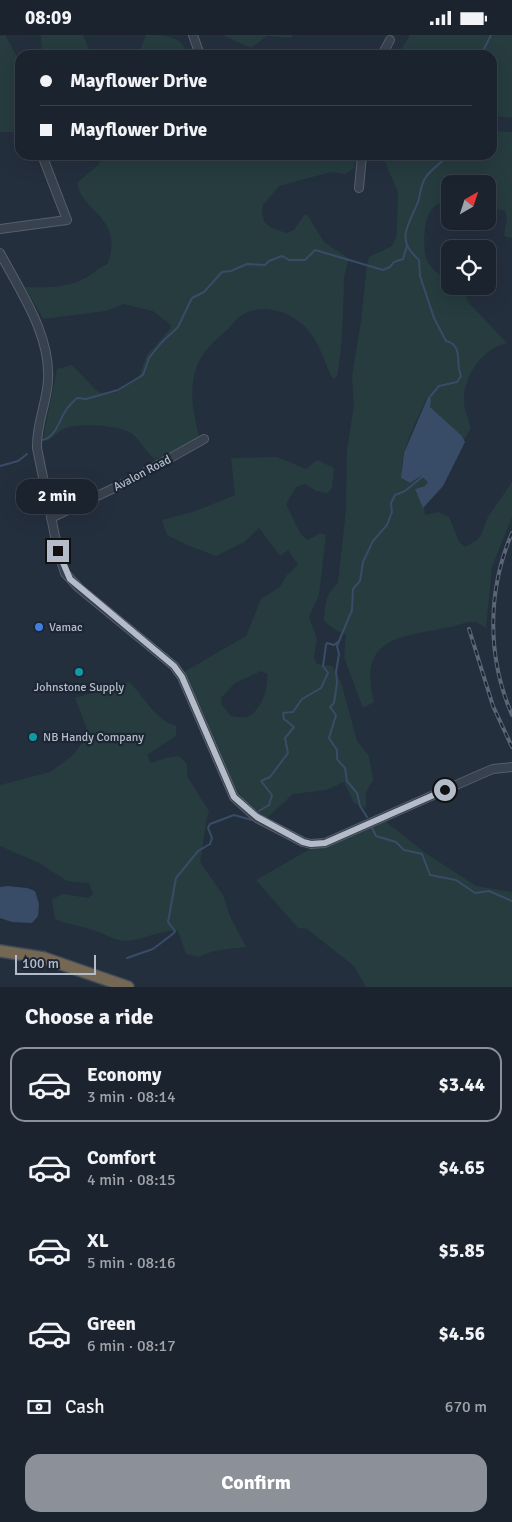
<!DOCTYPE html>
<html lang="en">
<head>
<meta charset="utf-8">
<style>
  :root { --surface:#1b232e; --page:#282f3a; --text:#f1f3f6; --muted:#a0a4aa; --line:#39404a; --accent:#8c9099 }
  body { margin:0; font-family:Signika,sans-serif; background:var(--page); color:var(--text); height:100vh; display:flex; flex-direction:column; font-size:19px; white-space:nowrap }
  * { box-sizing:border-box; margin:0 }
  p { font-size:16px; color:var(--muted) }
  .icon { flex:none; width:28px; height:28px; fill:none; stroke:currentColor; stroke-width:2; stroke-linecap:round; stroke-linejoin:round }
  .map { position:relative; height:952px; overflow:hidden }
  .side { display:flex; flex-direction:column; background:var(--surface); flex:1 }
  .side>* { flex:none }
  .top-card { position:absolute; left:15px; top:15px; width:482px; height:110px; border-radius:15px; box-shadow:0 5px 20px #0002,0 0 0 1px var(--line); display:grid; align-content:center; height:110px; padding:0 25px; background:var(--surface) }
  .needle { width:32px; rotate:39deg }
  .fabs { position:absolute; left:441px; top:140px; display:grid; gap:10px }
  .fabs a { display:grid; place-items:center; width:55px; height:55px; border-radius:10px; background:var(--surface); box-shadow:0 5px 20px #0002,0 0 0 1px var(--line); font-size:25px }
  .scale { position:absolute; left:15px; bottom:12px; width:81px; box-sizing:border-box; padding-left:5px; border:2px solid #b4bcc9; border-top:0; font-size:14px; line-height:18px; white-space:nowrap; color:#b4bcc9; -webkit-text-stroke:4px #1d2633; paint-order:stroke }
  .end { position:absolute; width:22px; height:22px; margin:-11px; border:6px solid #b4bcc9; background:#111; box-shadow:0 0 0 2px #111 }
  .from { border-radius:50% }
  .bubble { position:absolute; height:35px; border-radius:15px; background:var(--surface); box-shadow:0 5px 20px #0002,0 0 0 1px var(--line); font-size:16px; font-weight:800; line-height:35px; text-align:center }
  .top-card b { display:flex; align-items:center; gap:18px; height:48px; font-size:19px }
  .top-card b+b { border-top:1px solid var(--line) }
  .top-card i { width:12px; height:12px; background:var(--text) }
  ul { padding:0; list-style:none }
  li { display:flex; align-items:center; gap:15px; height:75px; margin:0 10px 8px; padding:0 15px; border:2px solid transparent; border-radius:15px }
  li div { flex:1 }
  li b { display:block; font-size:19px }
  li em { font-style:normal; font-weight:800 }
  li.active { border-color:var(--accent) }
  li>.icon { width:45px; height:45px; stroke-width:1.5 }
  h2 { padding:0 25px; font-size:22px; line-height:60px }
  .pay { display:flex; align-items:center; gap:12px; height:55px; padding:0 25px; font-size:19px }
  .pay p { margin-inline-start:auto }
  .action { display:flex; gap:10px; margin-top:auto; padding:10px 25px }
  .action a { flex:1; height:58px; border-radius:15px; background:var(--accent); color:#fff; font-size:20px; font-weight:800; line-height:58px; text-align:center }
  .status { display:flex; justify-content:space-between; align-items:center; height:35px; padding:0 25px; background:var(--surface); direction:ltr }
  .status svg { height:14px; fill:currentColor }
  .map>svg:first-child { display:block }
  .green { fill:#263c3f; fill-rule:evenodd }
  .water { fill:#394c67 }
  .lines { fill:none; stroke-linecap:round; stroke-linejoin:round }
  .stream { stroke:#394c67; stroke-width:2 }
  .minor-casing { stroke:#565f6c; stroke-width:10 }
  .highway-casing { stroke:#434c59; stroke-width:14 }
  .minor { stroke:#38414e; stroke-width:8 }
  .highway { stroke:#746855; stroke-width:11 }
  .rail-casing { stroke:#5a6575; stroke-width:4 }
  .rail { stroke:#1d2633; stroke-width:2; stroke-dasharray:5.5; stroke-linecap:butt }
  .route { stroke:#b4bcc9; stroke-width:6 }
  .shop-dot { fill:#3f7fe0; stroke:#1d2633; stroke-width:2 }
  .culture-dot { fill:#0f9aa8; stroke:#1d2633; stroke-width:2 }
  .labels { text-anchor:middle; stroke-width:4.5; stroke-linejoin:round; paint-order:stroke }
  .street-label { font-size:12px; fill:#b4bcc9; stroke:#1d2633 }
  .poi-label { font-size:12px; fill:#b4bcc9; stroke:#1d2633; text-anchor:start }
</style>
</head>
<body>
<div class="status"><b>08:09</b><svg viewBox="0 0 49 12"><path d="M0 12V9h3v3zM5 12V6h3v6zM10 12V3h3v9zM15 12V0h3v12zM26 1h20v11H26zM47 4h2v5h-2z"/></svg></div>
<div class="map">
<svg width="512" height="952" viewBox="0 0 512 952">
  <rect width="100%" height="100%" fill="#242f3e"/>
  <!-- green -->
  <path class="green" d="M5,0L20,27L19,97H0V1Z
    M41,0H83L91,20H42Z
    M146,0C164,0 178,0 186,15L185,20H138Z
    M222,0H293L291,3L267,1L251,13Z
    M410,0H512V83L493,81L492,20H398Z
    M493,96L512,97V203L504,201L507,183L505,176L488,172V149H450V168C444,168 439,168 435,171C423,180 422,212 427,225C431,234 441,241 450,246V251L463,254L469,268L507,308C481,314 462,343 464,369C465,377 469,385 471,393L464,405L430,372L427,362C418,384 396,423 403,445L410,448L421,441L428,447L425,451L415,454L424,472L425,480L438,477L449,482L459,507L465,512L476,506L481,500L488,482L512,447V482L492,532L486,593L476,587H468C418,604 354,591 374,667L363,673L344,622L346,599L337,596L324,586C325,570 325,559 338,548L346,475L347,414L354,371L352,342L361,286L367,230L369,222L392,211L396,203L397,195L398,157L382,120H492Z
    M102,120H356L354,133L345,139L331,137L279,151L263,170L262,178L264,186L270,192L286,198L294,195L305,179L308,181L324,207L348,223C348,231 344,238 344,246C343,277 343,310 337,341L334,344L331,341C325,327 319,308 309,296C294,277 262,266 240,281C235,285 232,291 227,295C213,307 200,318 195,337C189,359 194,380 199,402L189,410L155,424C145,417 141,405 131,398C119,390 80,388 66,393C58,396 53,403 46,406L43,403L57,334L72,330L97,356L105,359L117,357L138,344L147,320L170,294L171,290L153,276L124,269L106,276L43,284L25,252C53,253 76,253 98,234C101,232 106,231 108,228C109,226 109,223 110,221C120,180 77,173 78,147L99,129Z
    M277,422L306,434L317,425L334,433L332,453L328,458L316,456L305,449L296,452L286,469L301,500L308,505L321,498L326,500L319,560L309,582L317,604L314,622L317,629L332,631L341,647L357,706L369,721L373,745L366,757V773L354,768L344,747L326,755L293,759L267,783L246,769L229,741L205,681L184,637L246,601L261,564L280,552L286,541L298,530L288,515L280,521L259,493L244,507L216,521L187,510L167,500L162,485L193,477L235,460L231,423ZM261,636L267,639C269,652 261,677 247,682C242,683 236,682 231,681L222,670L221,663L235,648Z
    M129,647C145,662 154,684 176,691V701L147,720L151,728L166,723L179,721L187,729V741L209,776C204,792 204,809 200,827L223,860L230,881L246,912C227,915 217,913 199,922L186,919L178,896C160,894 145,905 126,906C116,906 105,899 96,896C82,891 69,890 55,884L52,864L63,859L88,863L93,859L89,848L67,846L39,828L0,811V750L50,737L72,721L89,699L75,663Z
    M385,786L424,817L476,851L512,857V952H366L354,931L307,894L298,893L256,845L310,814L358,799Z"/>
  <!-- water -->
  <path class="water" d="M428,362L431,364L430,372L462,401L465,407L443,451L423,473L415,454L425,451L428,447L421,441L410,448L401,443L404,418Z
    M7,851L27,853L35,856L39,869L38,881L32,888L12,887L0,883V852Z"/>
  <g class="lines">
    <!-- stream -->
    <path class="stream" d="M481,20L491,0
      M429,363L439,351L457,347L461,341C455,329 464,310 446,306L434,283L420,241L419,225C395,204 408,192 418,167C421,158 420,150 426,142C432,133 442,128 448,120
      M42,405C56,403 59,385 66,375C69,370 73,367 77,363L86,364L118,355L143,340L149,323L161,308L178,292L192,263L204,257L222,237L231,236L247,229L265,230L269,226L282,221L289,225H305L315,215L383,235L390,232L394,227L403,224L407,211
      M0,431L18,426L27,419
      M259,776L269,770L272,760L261,746L270,742L288,718L285,703L294,692L284,684L283,678L293,677L302,664L321,653L328,638L323,631L326,610L327,608L334,610L339,606
      M367,782L360,771L357,758L347,746L345,733L337,724V715L329,703L336,680L330,672L334,668L337,648L336,637L339,619L337,611L352,575L353,554L360,546L363,527L373,506L387,490L392,477L391,468L395,460L405,456L422,442
      M372,793L376,801L396,807L404,815L422,819L430,840L456,845L475,858L489,856L512,866
      M127,923L153,914L174,898L175,896L168,887L176,843L198,816L210,809L212,803L208,793L210,789L234,780L252,785"/>
    <!-- minor casing -->
    <g class="minor-casing">
      <path id="minor" d="M193,0L200,20
        M382,20L390,5
        M359,153L362,120
        M0,194L67,185L42,120
        M0,218C20,256 51,300 48,345C47,368 36,389 37,413L58,516L65,538L79,553L174,631L182,642L234,762L257,783L303,807L311,809L325,808L481,739L493,734L512,732
        M51,483L131,445L204,404"/>
    </g>
    <!-- highway casing -->
    <g class="highway-casing">
      <path id="highway" d="M0,916L44,923L128,952"/>
    </g>
    <!-- minor -->
    <use href="#minor" class="minor"/>
    <!-- highway -->
    <use href="#highway" class="highway"/>
    <!-- rail casing -->
    <g class="rail-casing">
      <path id="rail" d="M512,498C487,556 487,622 512,680
        M469,594L493,671L512,712"/>
    </g>
    <!-- rail -->
    <use href="#rail" class="rail"/>
  </g>
  <g class="lines">
    <!-- route -->
    <path class="route" d="M58,516L70,544L174,631L182,642L234,762L257,782L303,807L311,809L325,808L445,755"/>
  </g>
  <!-- markers -->
  <circle class="shop-dot" cx="39" cy="592" r="5"/>
  <g class="culture-dot">
    <circle cx="79" cy="637" r="5"/>
    <circle cx="33" cy="702" r="5"/>
  </g>
  <g class="labels">
    <!-- street labels -->
    <g class="street-label">
      <text transform="translate(142 438) rotate(-28)" y="4">Avalon Road</text>
    </g>
    <!-- poi labels -->
    <g class="poi-label">
      <text x="49" y="596">Vamac</text>
      <text x="79" y="656" text-anchor="middle">Johnstone Supply</text>
      <text x="43" y="706">NB Handy Company</text>
    </g>
  </g>
</svg>
<div class="fabs">
<a><svg class="needle" viewBox="-14 -14 28 28"><path d="M0-13l5 13h-10z" fill="#e53935"/><path d="M0 13l5-13h-10z" fill="#a0a4aa"/></svg></a>
<a><svg class="icon" aria-label="locate" viewBox="0 0 24 24"><circle cx="12" cy="12" r="6"/><path d="M12 2v4M12 18v4M2 12h4M18 12h4"/></svg></a>
</div>
<div class="scale">100 m</div>
<i class="end from" style="left:445px;top:755px"></i>
<i class="end" style="left:58px;top:516px"></i>
<div class="bubble" style="left:16px;top:444px;width:82px">2 min</div>
<div class="top-card">
<b><i class="from"></i>Mayflower Drive</b>
<b><i></i>Mayflower Drive</b>
</div>
</div>
<section class="side">
<h2>Choose a ride</h2>
<ul>
<li class="active"><svg class="icon" aria-label="car" viewBox="0 0 24 24"><path d="M5 17H2v-5l4-1 3-4h7l3 4 3 1v5h-3M9 17h6M6 11h13"/><circle cx="7" cy="17" r="2"/><circle cx="17" cy="17" r="2"/></svg><div><b>Economy</b><p>3 min · 08:14</p></div><em>$3.44</em></li>
<li><svg class="icon" aria-label="car" viewBox="0 0 24 24"><path d="M5 17H2v-5l4-1 3-4h7l3 4 3 1v5h-3M9 17h6M6 11h13"/><circle cx="7" cy="17" r="2"/><circle cx="17" cy="17" r="2"/></svg><div><b>Comfort</b><p>4 min · 08:15</p></div><em>$4.65</em></li>
<li><svg class="icon" aria-label="car" viewBox="0 0 24 24"><path d="M5 17H2v-5l4-1 3-4h7l3 4 3 1v5h-3M9 17h6M6 11h13"/><circle cx="7" cy="17" r="2"/><circle cx="17" cy="17" r="2"/></svg><div><b>XL</b><p>5 min · 08:16</p></div><em>$5.85</em></li>
<li><svg class="icon" aria-label="car" viewBox="0 0 24 24"><path d="M5 17H2v-5l4-1 3-4h7l3 4 3 1v5h-3M9 17h6M6 11h13"/><circle cx="7" cy="17" r="2"/><circle cx="17" cy="17" r="2"/></svg><div><b>Green</b><p>6 min · 08:17</p></div><em>$4.56</em></li>
</ul>
<div class="pay"><svg class="icon" aria-label="cash" viewBox="0 0 24 24"><path d="M3 7h18v10H3z"/><circle cx="12" cy="12" r="2"/></svg>Cash<p>670 m</p></div>
<div class="action"><a>Confirm</a></div>
</section>
</body>
</html>
